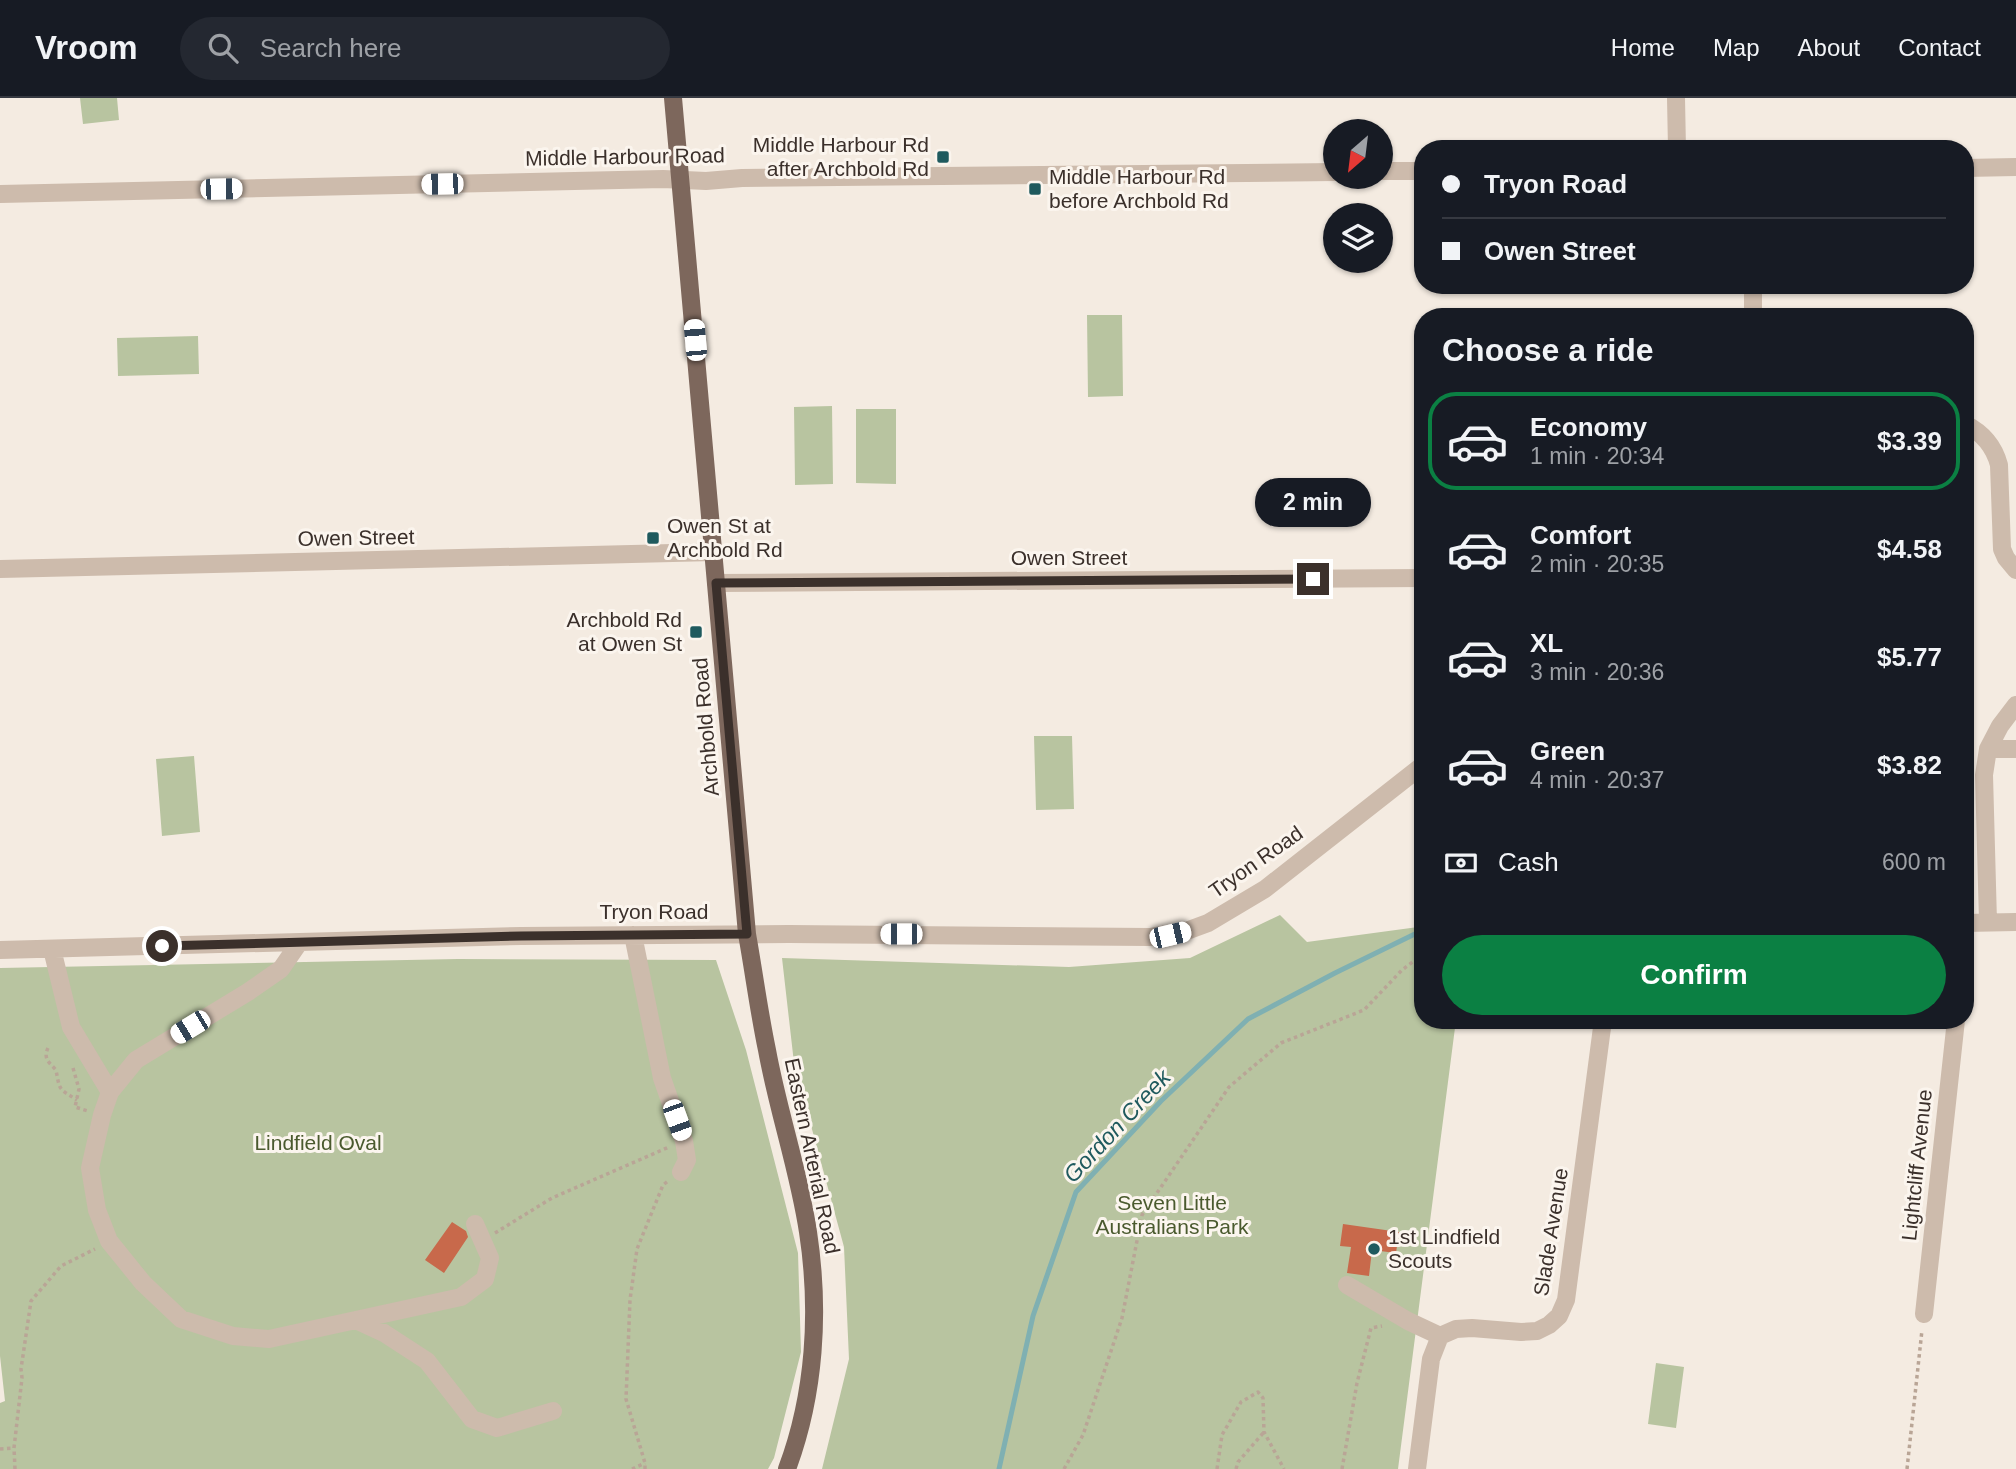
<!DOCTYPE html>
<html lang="en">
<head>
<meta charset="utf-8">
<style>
  :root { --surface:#171b24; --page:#242831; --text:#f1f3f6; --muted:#9ea1a6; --line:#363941; --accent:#0b8043 }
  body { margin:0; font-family:Helvetica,sans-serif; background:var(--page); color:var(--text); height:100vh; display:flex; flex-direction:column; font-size:26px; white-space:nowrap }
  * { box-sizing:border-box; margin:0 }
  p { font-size:23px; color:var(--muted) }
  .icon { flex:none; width:38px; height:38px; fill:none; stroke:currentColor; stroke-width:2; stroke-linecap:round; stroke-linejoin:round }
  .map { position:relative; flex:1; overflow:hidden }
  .drawer { position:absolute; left:1414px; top:210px; width:560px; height:721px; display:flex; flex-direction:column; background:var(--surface); border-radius:28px; box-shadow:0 2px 5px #0004 }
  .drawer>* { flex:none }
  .guide { position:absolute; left:1414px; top:42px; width:560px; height:154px; border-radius:28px; box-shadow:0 2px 5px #0004; display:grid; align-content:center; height:154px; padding:0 28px; background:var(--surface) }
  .needle { width:46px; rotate:208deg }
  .controls { position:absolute; left:1323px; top:21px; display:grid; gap:14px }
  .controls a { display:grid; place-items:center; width:70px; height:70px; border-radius:50%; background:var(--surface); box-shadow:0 2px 5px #0004; font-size:35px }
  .end { position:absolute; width:32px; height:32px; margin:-16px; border:9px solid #3b302b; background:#fff; box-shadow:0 0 0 4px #fff }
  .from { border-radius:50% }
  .bubble { position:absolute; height:49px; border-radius:24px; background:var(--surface); box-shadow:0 2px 5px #0004; font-size:23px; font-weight:800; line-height:49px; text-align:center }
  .car { position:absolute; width:21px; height:42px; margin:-21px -10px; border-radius:9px; box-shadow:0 0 5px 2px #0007; background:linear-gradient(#fff 24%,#345 0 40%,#fff 0 76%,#345 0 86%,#fff 0) }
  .guide b { display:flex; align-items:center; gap:24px; height:66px; font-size:26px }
  .guide b+b { border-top:2px solid var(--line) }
  .guide i { width:18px; height:18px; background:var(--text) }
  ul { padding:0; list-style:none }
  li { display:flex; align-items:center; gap:21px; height:98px; margin:0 14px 10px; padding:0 14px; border:4px solid transparent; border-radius:28px }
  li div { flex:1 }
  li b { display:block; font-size:26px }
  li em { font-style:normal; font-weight:800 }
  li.active { border-color:var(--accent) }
  li>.icon { width:63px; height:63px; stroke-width:1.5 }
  h2 { padding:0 28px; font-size:32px; line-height:84px }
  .pay { display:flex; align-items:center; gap:18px; height:77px; padding:0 28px; font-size:26px }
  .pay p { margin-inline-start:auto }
  .cta { display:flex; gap:14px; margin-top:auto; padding:14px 28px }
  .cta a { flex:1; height:80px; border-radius:42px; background:var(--accent); color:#fff; font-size:28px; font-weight:800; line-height:80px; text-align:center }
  header { display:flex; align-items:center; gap:42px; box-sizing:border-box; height:98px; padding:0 35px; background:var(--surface); border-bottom:2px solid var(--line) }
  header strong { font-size:33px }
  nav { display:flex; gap:38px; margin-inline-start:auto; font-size:24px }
  .search { width:490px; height:63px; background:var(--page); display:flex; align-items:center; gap:18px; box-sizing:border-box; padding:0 24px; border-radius:38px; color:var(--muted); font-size:26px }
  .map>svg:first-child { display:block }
  .green { fill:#b8c4a0 }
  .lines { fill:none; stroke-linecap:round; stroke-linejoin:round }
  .stream { stroke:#7fb0b2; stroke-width:5 }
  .building { fill:#c8694b }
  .path { stroke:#b9a596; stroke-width:3.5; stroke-dasharray:3.5 3.5; stroke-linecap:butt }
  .minor { stroke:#cdbbac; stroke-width:18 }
  .major { stroke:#7d675c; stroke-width:18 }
  .route { stroke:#3b302b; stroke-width:9 }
  .poi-dot { fill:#1f5a5e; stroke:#fbf5ee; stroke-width:2.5 }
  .labels { text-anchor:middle; stroke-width:6; stroke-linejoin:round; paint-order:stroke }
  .poi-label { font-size:21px; fill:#3b302b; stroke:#fbf5ee; text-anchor:start }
  .street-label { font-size:21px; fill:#3b302b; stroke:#fbf5ee }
  .park-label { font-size:21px; fill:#4a5a2e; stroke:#fbf5ee }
  .water-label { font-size:23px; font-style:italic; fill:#1f5a5e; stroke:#fbf5ee }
</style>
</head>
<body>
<header>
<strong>Vroom</strong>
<div class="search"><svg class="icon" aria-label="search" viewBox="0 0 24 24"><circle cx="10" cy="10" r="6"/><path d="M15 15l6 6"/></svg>Search here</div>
<nav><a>Home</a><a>Map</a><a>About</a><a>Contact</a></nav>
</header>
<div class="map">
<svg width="2016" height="1371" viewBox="0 0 2016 1371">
  <rect width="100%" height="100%" fill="#f4ebe1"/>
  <!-- green -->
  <path class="green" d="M80,0H117L119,22L83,26Z
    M1087,217H1122L1123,298L1088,299Z
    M198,238L199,276L118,278L117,240Z
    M832,308L833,386L795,387L794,309Z
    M856,311H896V386L856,385Z
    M1034,638H1072L1074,711L1036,712Z
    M194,658L200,734L162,738L156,661Z
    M1280,817L1307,844L1418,829L1423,831V922H1456L1398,1371H822L849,1261L844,1149L794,965L782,860L1069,869L1190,860Z
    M458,861L716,862L746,952L798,1155L801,1254L774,1360L768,1371H0V1305L5,1303L0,1258V870Z
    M1656,1265L1684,1269L1676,1330L1648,1326Z"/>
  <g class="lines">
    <!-- stream -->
    <path class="stream" d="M999,1371L1033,1218L1076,1094L1161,1003L1248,921L1335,875L1423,832"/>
  </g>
  <!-- building -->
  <path class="building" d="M452,1124L466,1133L468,1139L444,1175L425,1162Z
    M1343,1126L1399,1134L1396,1155L1372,1152L1369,1178L1347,1175L1351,1149L1340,1148Z"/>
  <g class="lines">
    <!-- path -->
    <path class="path" d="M48,950C43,961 49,964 56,972C60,993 58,990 77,1002
      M73,970L79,991L75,1009L88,1013
      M495,1135L552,1100L669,1049
      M0,1351L14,1350
      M15,1371L14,1350L22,1280L21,1271L31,1203L61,1168L95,1151
      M632,1371L645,1365
      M645,1371V1365L626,1301L630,1202L637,1151L663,1087L668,1083
      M1064,1371L1083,1337L1122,1220L1142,1117L1229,989L1281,945L1364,912L1402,872L1423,856
      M1217,1371L1222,1337L1241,1304L1258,1294L1263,1300L1264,1334L1284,1371
      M1236,1371L1238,1364L1264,1334
      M1342,1371L1357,1285L1371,1230L1382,1228
      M1907,1371L1922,1232"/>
    <!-- minor -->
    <path class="minor" d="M1676,0L1677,51
      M1965,70L2016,69
      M1381,73H1423
      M0,96L663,81L706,83L742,80L1335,74
      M1753,187V219
      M1965,326C1983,335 1994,348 1999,367L2002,451L2006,460L2016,472
      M0,471L714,454
      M716,485L1423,480
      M1988,651H2016
      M1988,824L1984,677L1988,651L2000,628L2016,607
      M1965,825L2016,824
      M633,837L662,980L684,1043L687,1062L681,1074
      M299,845L281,871L248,894L136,962L110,994L102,1017L90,1070L97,1112L109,1143L143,1185L181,1221L233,1238L269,1241L461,1199L485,1181L490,1160L475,1126
      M52,851L71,929L110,994
      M0,852L521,838L789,836L1150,839L1189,832L1208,825L1265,791L1423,667
      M1347,1187L1408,1223L1440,1238
      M1924,1216L1956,922
      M356,1222L384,1235L427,1263L472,1321L497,1330L553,1313
      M1417,1371L1431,1261L1440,1238L1456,1231L1472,1230L1521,1234L1537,1233L1549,1227L1559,1218L1566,1202L1603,922"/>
    <!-- major -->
    <path class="major" d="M673,0L747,836C754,875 759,914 767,952C778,1013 799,1073 808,1134C820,1213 815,1296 787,1371"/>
  </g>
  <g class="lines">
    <!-- route -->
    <path class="route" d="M162,848L521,838L747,836L716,485L1313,481"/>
  </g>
  <!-- markers -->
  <g class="poi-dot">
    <rect x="936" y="52" width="14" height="14" rx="3.5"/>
    <rect x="1028" y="84" width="14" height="14" rx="3.5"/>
    <rect x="646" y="433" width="14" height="14" rx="3.5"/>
    <rect x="689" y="527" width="14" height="14" rx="3.5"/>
    <circle cx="1374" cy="1151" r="7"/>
  </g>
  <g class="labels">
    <!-- poi labels -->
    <g class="poi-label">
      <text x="929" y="54" text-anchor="end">Middle Harbour Rd<tspan x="929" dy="24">after Archbold Rd</tspan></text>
      <text x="1049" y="86">Middle Harbour Rd<tspan x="1049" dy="24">before Archbold Rd</tspan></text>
      <text x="667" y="435">Owen St at<tspan x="667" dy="24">Archbold Rd</tspan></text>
      <text x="682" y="529" text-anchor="end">Archbold Rd<tspan x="682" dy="24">at Owen St</tspan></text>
      <text x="1388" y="1146">1st Lindfield<tspan x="1388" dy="24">Scouts</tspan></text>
    </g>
    <!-- street labels -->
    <g class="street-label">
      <text transform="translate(625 59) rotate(-1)" y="7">Middle Harbour Road</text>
      <text transform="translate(356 440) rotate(-1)" y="7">Owen Street</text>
      <text x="1069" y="467">Owen Street</text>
      <text transform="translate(706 629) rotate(-95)" y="7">Archbold Road</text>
      <text transform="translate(1256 764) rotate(-35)" y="7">Tryon Road</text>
      <text x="654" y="821">Tryon Road</text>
      <text transform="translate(812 1058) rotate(78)" y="7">Eastern Arterial Road</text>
      <text transform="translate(1917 1067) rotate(-84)" y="7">Lightcliff Avenue</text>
      <text transform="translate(1551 1134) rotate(-81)" y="7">Slade Avenue</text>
    </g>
    <!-- park labels -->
    <g class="park-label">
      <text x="318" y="1052">Lindfield Oval</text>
      <text x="1172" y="1112">Seven Little<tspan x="1172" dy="24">Australians Park</tspan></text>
    </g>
    <!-- water labels -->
    <g class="water-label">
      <text transform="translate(1117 1028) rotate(-47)" y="8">Gordon Creek</text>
    </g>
  </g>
</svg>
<div class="controls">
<a><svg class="needle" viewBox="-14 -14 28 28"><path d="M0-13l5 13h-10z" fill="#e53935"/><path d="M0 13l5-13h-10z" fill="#9ea1a6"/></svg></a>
<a><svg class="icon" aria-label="layers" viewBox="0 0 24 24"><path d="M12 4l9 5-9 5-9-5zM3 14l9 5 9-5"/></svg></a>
</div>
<i class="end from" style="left:162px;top:848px"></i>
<i class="end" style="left:1313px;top:481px"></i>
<div class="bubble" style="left:1255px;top:380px;width:116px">2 min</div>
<i class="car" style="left:442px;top:86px;rotate:269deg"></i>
<i class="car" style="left:221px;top:91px;rotate:89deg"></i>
<i class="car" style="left:695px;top:242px;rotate:355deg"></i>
<i class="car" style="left:901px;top:836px;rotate:270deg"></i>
<i class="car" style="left:1170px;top:837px;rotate:77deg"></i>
<i class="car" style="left:190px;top:929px;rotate:239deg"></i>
<i class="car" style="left:677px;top:1022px;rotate:160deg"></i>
<div class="guide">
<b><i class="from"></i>Tryon Road</b>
<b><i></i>Owen Street</b>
</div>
<section class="drawer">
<h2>Choose a ride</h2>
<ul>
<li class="active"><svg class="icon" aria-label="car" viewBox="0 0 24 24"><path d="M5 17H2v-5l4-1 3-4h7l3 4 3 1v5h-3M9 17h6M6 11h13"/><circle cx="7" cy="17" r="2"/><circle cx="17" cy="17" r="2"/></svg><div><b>Economy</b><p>1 min · 20:34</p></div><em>$3.39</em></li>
<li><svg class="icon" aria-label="car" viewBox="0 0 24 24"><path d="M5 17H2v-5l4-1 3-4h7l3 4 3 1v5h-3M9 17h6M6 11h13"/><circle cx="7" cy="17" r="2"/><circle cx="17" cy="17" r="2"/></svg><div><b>Comfort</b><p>2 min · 20:35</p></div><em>$4.58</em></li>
<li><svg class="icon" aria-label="car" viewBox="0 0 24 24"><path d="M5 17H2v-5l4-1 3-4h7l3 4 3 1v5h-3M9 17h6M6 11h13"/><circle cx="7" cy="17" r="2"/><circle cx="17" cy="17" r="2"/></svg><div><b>XL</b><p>3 min · 20:36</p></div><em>$5.77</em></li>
<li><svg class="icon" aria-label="car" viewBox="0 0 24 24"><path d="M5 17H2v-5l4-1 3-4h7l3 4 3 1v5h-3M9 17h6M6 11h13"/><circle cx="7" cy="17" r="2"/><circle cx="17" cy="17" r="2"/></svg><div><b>Green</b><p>4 min · 20:37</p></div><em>$3.82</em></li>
</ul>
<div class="pay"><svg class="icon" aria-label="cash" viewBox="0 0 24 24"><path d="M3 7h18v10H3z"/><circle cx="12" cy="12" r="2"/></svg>Cash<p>600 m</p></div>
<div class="cta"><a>Confirm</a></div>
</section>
</div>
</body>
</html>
